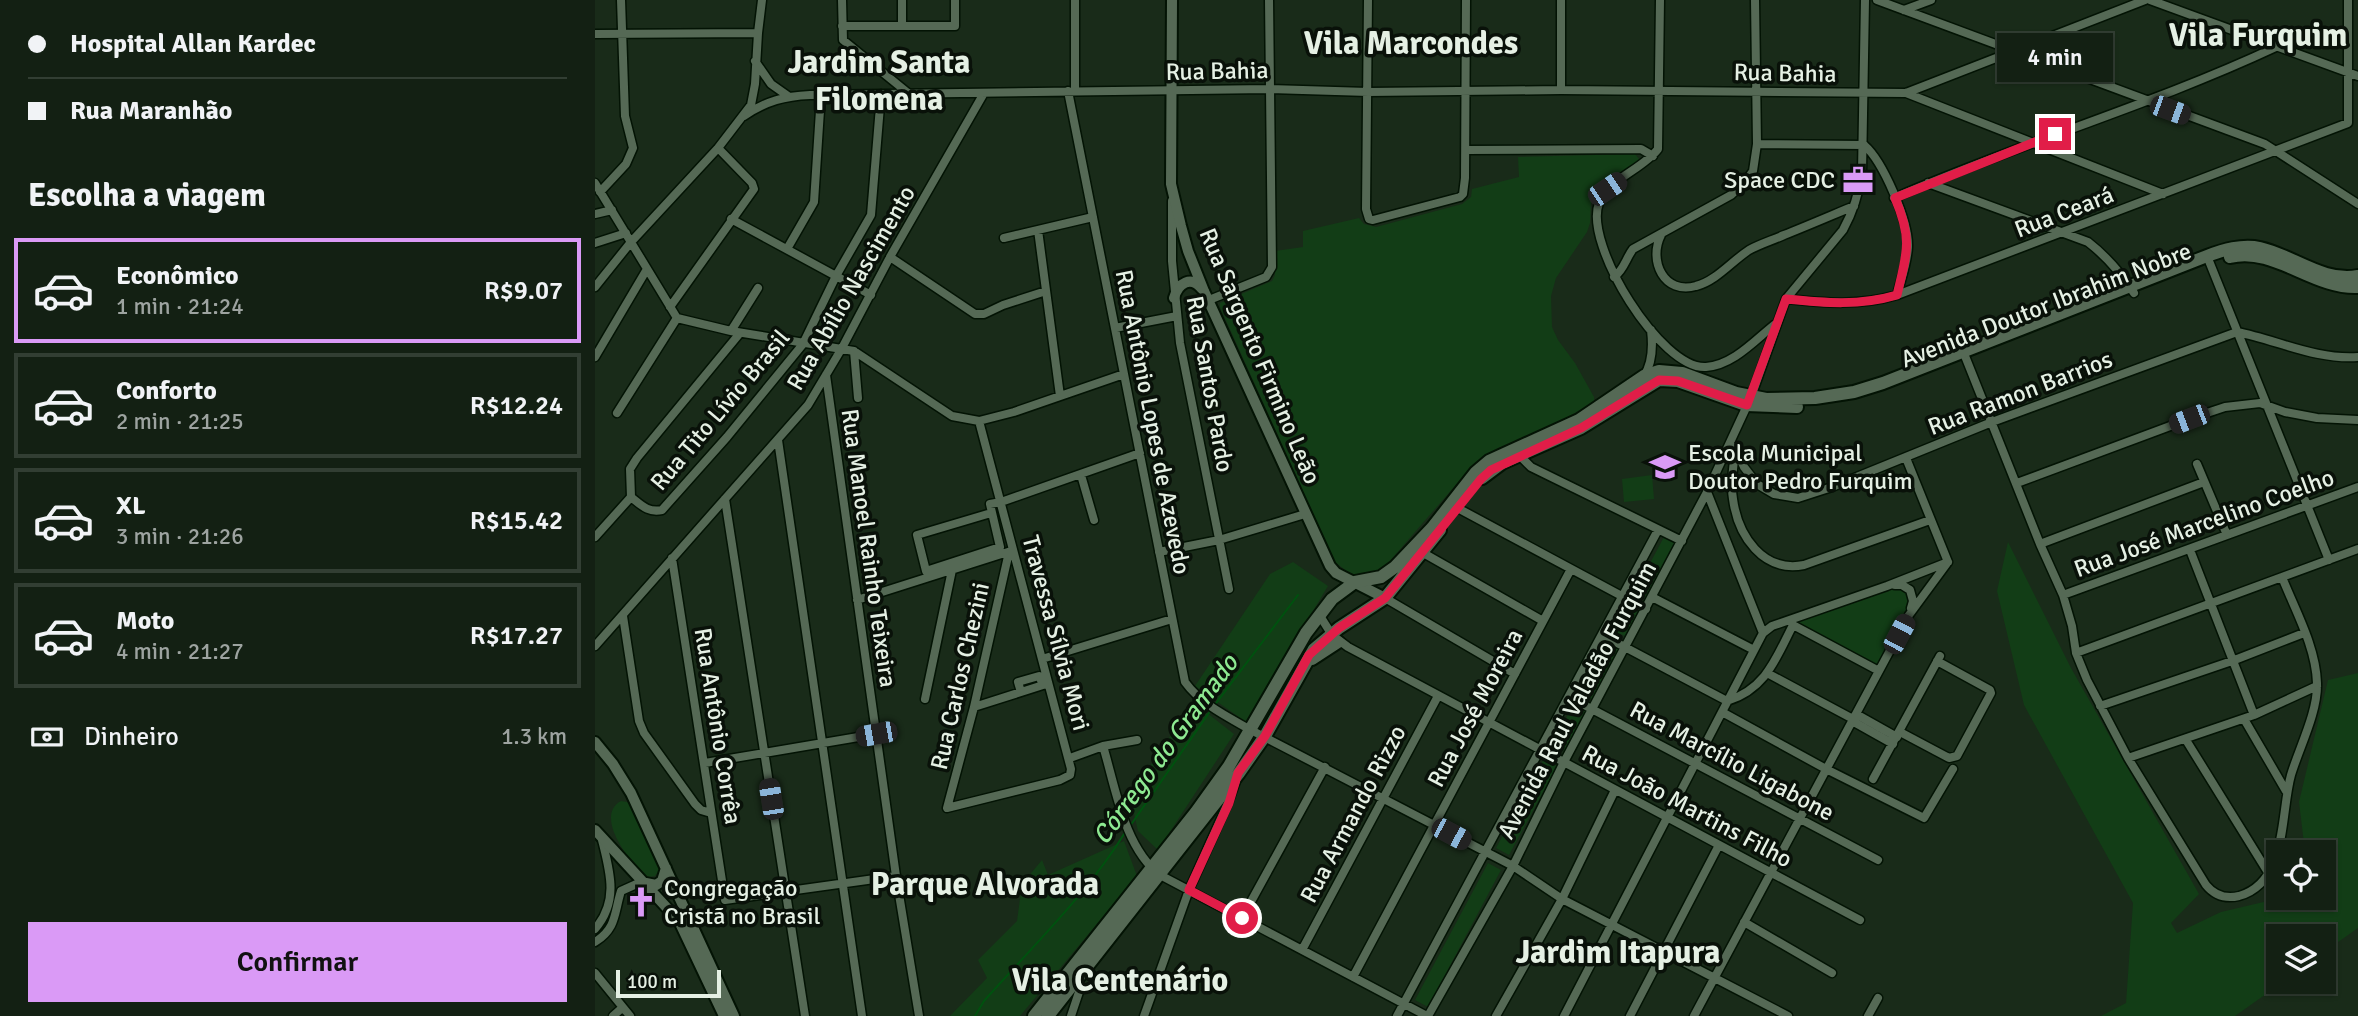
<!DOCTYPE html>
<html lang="pt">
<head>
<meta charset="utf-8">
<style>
  :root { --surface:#132013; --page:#202d21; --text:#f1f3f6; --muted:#9da3a0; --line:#323e33; --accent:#da9af6 }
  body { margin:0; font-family:Signika,sans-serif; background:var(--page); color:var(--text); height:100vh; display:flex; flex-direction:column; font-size:26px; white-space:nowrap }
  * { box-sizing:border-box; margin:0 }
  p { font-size:23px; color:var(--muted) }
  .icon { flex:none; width:38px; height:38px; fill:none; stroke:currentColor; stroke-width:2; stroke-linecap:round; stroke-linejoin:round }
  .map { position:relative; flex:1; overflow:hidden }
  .panel { display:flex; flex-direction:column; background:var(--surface); width:595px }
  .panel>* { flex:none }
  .guide { display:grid; align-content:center; height:154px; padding:0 28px; background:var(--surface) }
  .fabs { position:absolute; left:1671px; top:840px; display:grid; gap:14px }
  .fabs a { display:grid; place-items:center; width:70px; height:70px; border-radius:0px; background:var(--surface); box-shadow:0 2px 5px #0004,0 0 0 2px var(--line); font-size:35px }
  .scale { position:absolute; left:21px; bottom:18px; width:105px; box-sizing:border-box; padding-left:7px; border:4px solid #e5f0e4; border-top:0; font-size:19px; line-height:24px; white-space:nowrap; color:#e5f0e4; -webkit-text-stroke:5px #091109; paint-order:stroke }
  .end { position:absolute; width:32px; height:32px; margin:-16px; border:9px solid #e11d48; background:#fff; box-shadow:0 0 0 4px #fff }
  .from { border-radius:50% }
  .bubble { position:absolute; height:49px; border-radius:0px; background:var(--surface); box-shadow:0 2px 5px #0004,0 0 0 2px var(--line); font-size:23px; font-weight:600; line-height:49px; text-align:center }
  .car { position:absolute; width:21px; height:42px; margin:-21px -10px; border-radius:9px; box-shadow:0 0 5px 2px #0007; background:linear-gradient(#222 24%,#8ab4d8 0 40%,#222 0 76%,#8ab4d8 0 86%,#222 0) }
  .guide b { display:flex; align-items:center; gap:24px; height:66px; font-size:26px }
  .guide b+b { border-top:2px solid var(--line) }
  .guide i { width:18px; height:18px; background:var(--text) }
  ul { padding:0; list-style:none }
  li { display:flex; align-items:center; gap:21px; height:105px; margin:0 14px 10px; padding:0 14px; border:4px solid var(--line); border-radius:0px }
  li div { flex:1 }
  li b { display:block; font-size:26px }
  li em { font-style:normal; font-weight:600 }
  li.on { border-color:var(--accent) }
  li>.icon { width:63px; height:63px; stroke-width:1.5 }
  h2 { padding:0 28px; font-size:32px; line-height:84px }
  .pay { display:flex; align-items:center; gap:18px; height:77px; padding:0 28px; font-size:26px }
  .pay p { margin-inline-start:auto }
  .cta { display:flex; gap:14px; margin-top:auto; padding:14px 28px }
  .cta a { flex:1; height:80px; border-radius:0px; background:var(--accent); color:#111; font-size:28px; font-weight:600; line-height:80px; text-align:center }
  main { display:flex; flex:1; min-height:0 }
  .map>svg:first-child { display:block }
  .green { fill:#123d16 }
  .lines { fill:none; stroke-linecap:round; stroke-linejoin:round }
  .stream { stroke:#00510f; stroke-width:2 }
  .minor-casing { stroke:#031304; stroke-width:11 }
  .tertiary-casing { stroke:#031304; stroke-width:14 }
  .secondary-casing { stroke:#031304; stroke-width:16 }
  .minor { stroke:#556955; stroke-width:8 }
  .tertiary { stroke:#556955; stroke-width:10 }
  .secondary { stroke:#556955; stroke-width:12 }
  .route { stroke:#e11d48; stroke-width:9 }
  .labels { text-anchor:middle; stroke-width:7; stroke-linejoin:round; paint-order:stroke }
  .street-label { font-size:24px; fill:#e5f0e4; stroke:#091109 }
  .poi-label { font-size:24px; fill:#e5f0e4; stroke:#091109; text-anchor:start }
  .water-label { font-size:26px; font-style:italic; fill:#8de991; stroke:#091109 }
  .district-label { font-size:32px; font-weight:bold; fill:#e5f0e4; stroke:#091109 }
</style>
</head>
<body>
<main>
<section class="panel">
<div class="guide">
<b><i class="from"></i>Hospital Allan Kardec</b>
<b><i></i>Rua Maranhão</b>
</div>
<h2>Escolha a viagem</h2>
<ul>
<li class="on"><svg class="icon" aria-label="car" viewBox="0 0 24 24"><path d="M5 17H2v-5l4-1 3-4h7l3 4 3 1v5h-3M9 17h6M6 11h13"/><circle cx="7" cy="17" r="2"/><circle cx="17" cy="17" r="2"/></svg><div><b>Econômico</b><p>1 min · 21:24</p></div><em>R$9.07</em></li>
<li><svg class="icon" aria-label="car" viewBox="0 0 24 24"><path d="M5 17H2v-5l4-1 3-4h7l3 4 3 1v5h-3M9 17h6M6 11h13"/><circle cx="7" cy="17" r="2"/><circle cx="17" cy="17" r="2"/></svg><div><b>Conforto</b><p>2 min · 21:25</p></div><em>R$12.24</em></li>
<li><svg class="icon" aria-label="car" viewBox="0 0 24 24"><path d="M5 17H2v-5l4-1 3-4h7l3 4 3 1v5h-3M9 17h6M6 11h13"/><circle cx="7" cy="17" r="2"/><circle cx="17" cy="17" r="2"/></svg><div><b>XL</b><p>3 min · 21:26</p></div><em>R$15.42</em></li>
<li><svg class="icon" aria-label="car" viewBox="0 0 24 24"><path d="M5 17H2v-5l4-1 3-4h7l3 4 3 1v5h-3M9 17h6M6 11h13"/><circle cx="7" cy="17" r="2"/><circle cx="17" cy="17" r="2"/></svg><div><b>Moto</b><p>4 min · 21:27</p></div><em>R$17.27</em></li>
</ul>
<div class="pay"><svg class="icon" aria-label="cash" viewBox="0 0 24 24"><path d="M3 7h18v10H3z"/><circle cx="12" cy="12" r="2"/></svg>Dinheiro<p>1.3 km</p></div>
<div class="cta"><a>Confirmar</a></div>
</section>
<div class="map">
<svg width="1763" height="1016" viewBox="0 0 1763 1016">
  <rect width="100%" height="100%" fill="#192b19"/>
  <!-- green -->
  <path class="green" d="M1040,154L1044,159V162L1009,184L1001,195L996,203L995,223L992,232L961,278L956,296L957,327L963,340L980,363L999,397V402L966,421L903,448L888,457L872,472L787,570L773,579L754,573L740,562L625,307V303L677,281L680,275V251L708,247V231L764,218L769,224L781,227L867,204L876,197L877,189L924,177L923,157Z
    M1057,475L1059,499L1029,502L1027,479Z
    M1069,537L1080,543L1051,598L1039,593Z
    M1413,542L1476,668L1604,894L1576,923L1582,933L1626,912L1677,900L1683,892L1684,898H1729V852H1710L1704,802L1733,680L1763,673V928L1729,952V936H1684V982H1688L1640,1016H1506L1531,1003L1538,903L1429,705L1402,591Z
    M698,562L733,586L651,722L600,686L675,574Z
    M1296,589L1309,590L1316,601L1281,667L1203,624L1204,621Z
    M1033,607L1043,612L1030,636L1019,631Z
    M1012,643L1024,650L997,700L984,693Z
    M598,702L639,734L563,850L543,831L535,796Z
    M978,705L991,711L970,751L957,745Z
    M949,759L962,766L914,855L901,848Z
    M26,801L32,802L38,807L63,860L65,869L60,876L53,877L47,873C31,857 0,815 26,801Z
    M529,841L542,876L425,1016H355L392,978L383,960L422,921L427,884L447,860L453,875Z
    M893,863L906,870L833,1007L820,1000Z"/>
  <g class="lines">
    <!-- stream -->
    <path class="stream" d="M619,706L703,595
      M535,826L616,710
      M380,1016L389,1001C438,946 493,893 531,831"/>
    <!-- minor casing -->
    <g class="minor-casing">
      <path id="minor" d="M247,0L248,40L313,93
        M773,0L771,209L774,219L778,220L865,197L868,194L870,178L871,0
        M966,0V90
        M1065,0L1063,149C1048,169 1012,180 1004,203C988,244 1066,370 1111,367C1138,365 1159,341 1179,325
        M1282,0L1670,144L1763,204
        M1555,0L1763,76
        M1309,10L1336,0
        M307,25V0
        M247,26H360V0
        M0,34L163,33
        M160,61L176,84L193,96
        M473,91L590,682C606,704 631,716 654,729L918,866L967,899L1193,1016
        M480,91V0
        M1311,93L1568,194
        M149,116C171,101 190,96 215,95L674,89L773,92L966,90L1311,93L1550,0
        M1162,144L1269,145
        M1269,145C1288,161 1314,222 1313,247C1312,264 1306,279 1302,295
        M871,150L1046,149L1058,156
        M0,183L82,318
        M1333,183L1493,242C1511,256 1526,273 1539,293
        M5,192L31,164L38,148L30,116L26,0
        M1299,198C1425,143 1557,105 1681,47
        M577,201V261L585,343L634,589
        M0,214L17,210
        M136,219L276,295
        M443,230L465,396
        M1066,235C1053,261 1069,295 1101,286C1121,281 1137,261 1154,250C1165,244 1178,240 1189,235C1212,226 1235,216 1259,206
        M409,238L498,217
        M0,243L31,233
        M192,249L219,202L226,95
        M1612,256L1734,560
        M295,257L380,314H389L408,305L451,291
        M1019,277C1029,270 1031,258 1038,249L1136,195L1151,181L1158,171L1162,144L1160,0
        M0,287L36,242L123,148L156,105L160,84L163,33L167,0
        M1191,299C1230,303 1265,306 1302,295L1753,123V0
        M614,300L671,277L677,267L674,0
        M75,307L159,189L157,183L123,148
        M82,318L136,331L259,351L357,416L384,421L419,412L529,374
        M520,328L582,316
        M136,331L163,288
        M259,351L263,398
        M1368,351L1445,544L1468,595L1477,626L1481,653L1492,680L1533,758L1611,885C1620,896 1631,899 1644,896C1693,882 1685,814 1696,775C1704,748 1723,712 1722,683C1721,647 1700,610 1687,577
        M0,357L52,269
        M231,375L301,876L324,1016
        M1049,376C1058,362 1058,346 1056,330
        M22,413L82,318
        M384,421L476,769L475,775L465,780L352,808L379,707L414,552
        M183,440L267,1016
        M1140,447L1149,467L1162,484L1179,494L1203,498L1237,487L1397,422L1642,332C1682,340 1721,360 1763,357
        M1140,449C1139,465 1135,483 1138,499C1143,536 1168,573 1209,565L1335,520
        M925,456L936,467L1087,541
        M1311,458L1353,562
        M1602,464L1632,535
        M486,475L499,520
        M1422,483L1594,419L1630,407L1665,403L1690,412L1722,418L1763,420
        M1112,492L1168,633
        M36,497L35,469L42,458L145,333
        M130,499L210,1016
        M855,504L1051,609
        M396,513L322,535L331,571L405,547L395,504L406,502L545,453
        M0,537L36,497C46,505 53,513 67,510L132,437L208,344L241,276L276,215L286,94
        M1445,544L1609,482
        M823,550L948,621
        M1595,550L1659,715
        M564,552L624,540L710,514
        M77,558L130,900L301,876
        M1300,585H1307L1315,590L1318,601L1316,608
        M1468,595L1763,487
        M1057,597L1159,650
        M790,598L920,674
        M262,600L416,551
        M28,616L44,721L49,733L100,804L106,810L116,813
        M725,616L737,635L753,647L1265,920
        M1197,622L1198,625L1284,671
        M1007,635L1132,701C1171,689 1181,658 1198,625
        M0,646L213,405L247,348L295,257L389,93
        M1481,653L1763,549
        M447,659L577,619
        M1172,673L1258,719
        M974,697L1283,860
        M330,699L357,570
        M1505,706L1637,661L1709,633
        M379,707L448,685L444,676L423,682L426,692
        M1127,712L1231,769L1329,818L1358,769
        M1261,714L1302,737
        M1649,719L1691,791
        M1257,721L1298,744
        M1305,732L1354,758L1362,756L1396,693L1395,690L1342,661
        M1591,740L1674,874
        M508,746C521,789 529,847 565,875L832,1016
        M475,758L508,746L542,740
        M1533,758L1659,715L1722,686
        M110,763L281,734
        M1278,779L1345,656
        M647,918L730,767
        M1149,922L1237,973
        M0,929C24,901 15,872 7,840
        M0,942C22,928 19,913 26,891L46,882
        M707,950L843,696
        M0,973L35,1016
        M758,977L976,569
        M18,1016L27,1008
        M476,1016L484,992L482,979
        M549,1016L594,890L633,803L641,781
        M802,1016L1063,530
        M833,1016L918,866L969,762L1112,492L1156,397L1191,299L1248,230C1258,212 1264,193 1267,172L1270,0
        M901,1016L967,899L1020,790
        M969,1016L1168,633L1177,626L1292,586L1353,562
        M1035,1016L1124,845
        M1099,1016L1314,615L1353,562
        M1273,1016L1283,998"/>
    </g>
    <!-- tertiary casing -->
    <g class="tertiary-casing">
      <path id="tertiary" d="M577,0L576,184L586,226L593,251L609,291L735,566L741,573L790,598
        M579,298C583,283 596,275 607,289
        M0,742L18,764L36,793L139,1016
        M0,830L84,921L129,1016
        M46,882L61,885L67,881L71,868"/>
    </g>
    <!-- secondary casing -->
    <g class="secondary-casing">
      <path id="secondary" d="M1635,257C1679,246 1718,289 1763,287
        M887,478L907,463L986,428L1064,380L1083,381L1151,405L1202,407
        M717,659L743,642
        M439,1016L601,812L634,766L711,633L737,599L760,582L786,577L800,567L837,528L881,472L894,461L984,420L1049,376L1064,371L1087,373L1141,393L1171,399L1220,398L1259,392L1288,383L1612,256C1628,250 1647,244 1665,248C1697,255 1729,283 1763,276
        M453,1016L644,773L670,736L719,649L744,628L790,598L845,530"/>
    </g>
    <!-- minor -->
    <use href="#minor" class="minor"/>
    <!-- tertiary -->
    <use href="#tertiary" class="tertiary"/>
    <!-- secondary -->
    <use href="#secondary" class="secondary"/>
  </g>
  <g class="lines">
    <!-- route -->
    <path class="route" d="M647,918L594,890L634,803L643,773L670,736L714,655L744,628L790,598L886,479L896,470L986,428L1064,380L1083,381L1152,405L1191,299C1230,303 1265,306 1302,295C1312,253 1318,240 1300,198L1460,134"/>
  </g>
  <!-- icons -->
  <defs>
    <g id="office-bare" transform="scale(2.415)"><path d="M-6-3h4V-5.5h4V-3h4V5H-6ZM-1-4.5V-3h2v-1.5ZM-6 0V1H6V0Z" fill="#da9af6" stroke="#091109" stroke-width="2.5" paint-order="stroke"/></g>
    <g id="school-bare" transform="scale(2.415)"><path d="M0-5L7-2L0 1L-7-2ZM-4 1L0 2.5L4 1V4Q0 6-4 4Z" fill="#da9af6" stroke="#091109" stroke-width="2.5" paint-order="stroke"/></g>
    <g id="church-bare" transform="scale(2.415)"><path d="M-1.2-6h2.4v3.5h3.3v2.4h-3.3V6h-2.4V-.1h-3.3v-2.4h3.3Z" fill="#da9af6" stroke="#091109" stroke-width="2.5" paint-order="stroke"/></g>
  </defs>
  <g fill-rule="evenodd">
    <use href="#office-bare" x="1263" y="180"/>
    <use href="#school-bare" x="1070" y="467"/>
    <use href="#church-bare" x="46" y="902"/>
  </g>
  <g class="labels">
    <!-- street labels -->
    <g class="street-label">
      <text transform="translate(622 71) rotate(-1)" y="8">Rua Bahia</text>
      <text transform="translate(1190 73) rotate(1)" y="8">Rua Bahia</text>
      <text transform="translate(1469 212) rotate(-21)" y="8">Rua Ceará</text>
      <text transform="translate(256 288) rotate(-60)" y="8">Rua Abílio Nascimento</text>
      <text transform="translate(1451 305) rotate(-21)" y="8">Avenida Doutor Ibrahim Nobre</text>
      <text transform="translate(665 356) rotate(67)" y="8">Rua Sargento Firmino Leão</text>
      <text transform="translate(615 384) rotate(80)" y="8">Rua Santos Pardo</text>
      <text transform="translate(1425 393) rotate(-21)" y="8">Rua Ramon Barrios</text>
      <text transform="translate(125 410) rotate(-50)" y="8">Rua Tito Lívio Brasil</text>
      <text transform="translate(558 422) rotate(79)" y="8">Rua Antônio Lopes de Azevedo</text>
      <text transform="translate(1609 523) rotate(-20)" y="8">Rua José Marcelino Coelho</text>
      <text transform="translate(274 548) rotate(82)" y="8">Rua Manoel Rainho Teixeira</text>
      <text transform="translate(461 633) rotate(75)" y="8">Travessa Sílvia Mori</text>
      <text transform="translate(365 676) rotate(-77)" y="8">Rua Carlos Chezini</text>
      <text transform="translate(982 700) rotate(-62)" y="8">Avenida Raul Valadão Furquim</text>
      <text transform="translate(880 708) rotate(-62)" y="8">Rua José Moreira</text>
      <text transform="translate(123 726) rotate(81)" y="8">Rua Antônio Corrêa</text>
      <text transform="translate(1137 761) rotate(28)" y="8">Rua Marcílio Ligabone</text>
      <text transform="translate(1092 806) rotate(28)" y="8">Rua João Martins Filho</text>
      <text transform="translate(758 814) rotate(-62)" y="8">Rua Armando Rizzo</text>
    </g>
    <!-- poi labels -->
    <g class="poi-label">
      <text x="1240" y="188" text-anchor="end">Space CDC</text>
      <text x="1093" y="461">Escola Municipal<tspan x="1093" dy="28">Doutor Pedro Furquim</tspan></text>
      <text x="69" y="896">Congregação<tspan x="69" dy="28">Cristã no Brasil</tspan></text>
    </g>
    <!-- water labels -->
    <g class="water-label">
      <text transform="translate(570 749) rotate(-54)" y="9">Córrego do Gramado</text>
    </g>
    <!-- district labels -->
    <g class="district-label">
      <text x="1663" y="46">Vila Furquim</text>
      <text x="816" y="54">Vila Marcondes</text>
      <text x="284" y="73">Jardim Santa<tspan x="284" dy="37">Filomena</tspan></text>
      <text x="390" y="895">Parque Alvorada</text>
      <text x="1023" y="963">Jardim Itapura</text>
      <text x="525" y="991">Vila Centenário</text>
    </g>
  </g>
</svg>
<div class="fabs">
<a><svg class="icon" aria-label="locate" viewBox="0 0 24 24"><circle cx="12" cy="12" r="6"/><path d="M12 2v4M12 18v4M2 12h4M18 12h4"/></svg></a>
<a><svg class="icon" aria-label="layers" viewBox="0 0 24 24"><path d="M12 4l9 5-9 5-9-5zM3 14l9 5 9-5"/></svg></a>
</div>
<div class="scale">100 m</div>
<i class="end from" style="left:647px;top:918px"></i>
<i class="end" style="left:1460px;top:134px"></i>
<div class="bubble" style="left:1402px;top:33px;width:116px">4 min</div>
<i class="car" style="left:1575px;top:110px;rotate:110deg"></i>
<i class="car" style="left:1012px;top:189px;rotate:56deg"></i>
<i class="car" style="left:1594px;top:419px;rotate:249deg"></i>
<i class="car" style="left:1304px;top:634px;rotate:28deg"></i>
<i class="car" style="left:281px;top:734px;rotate:260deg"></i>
<i class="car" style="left:176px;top:799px;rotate:351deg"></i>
<i class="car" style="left:856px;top:834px;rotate:118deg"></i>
</div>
</main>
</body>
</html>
